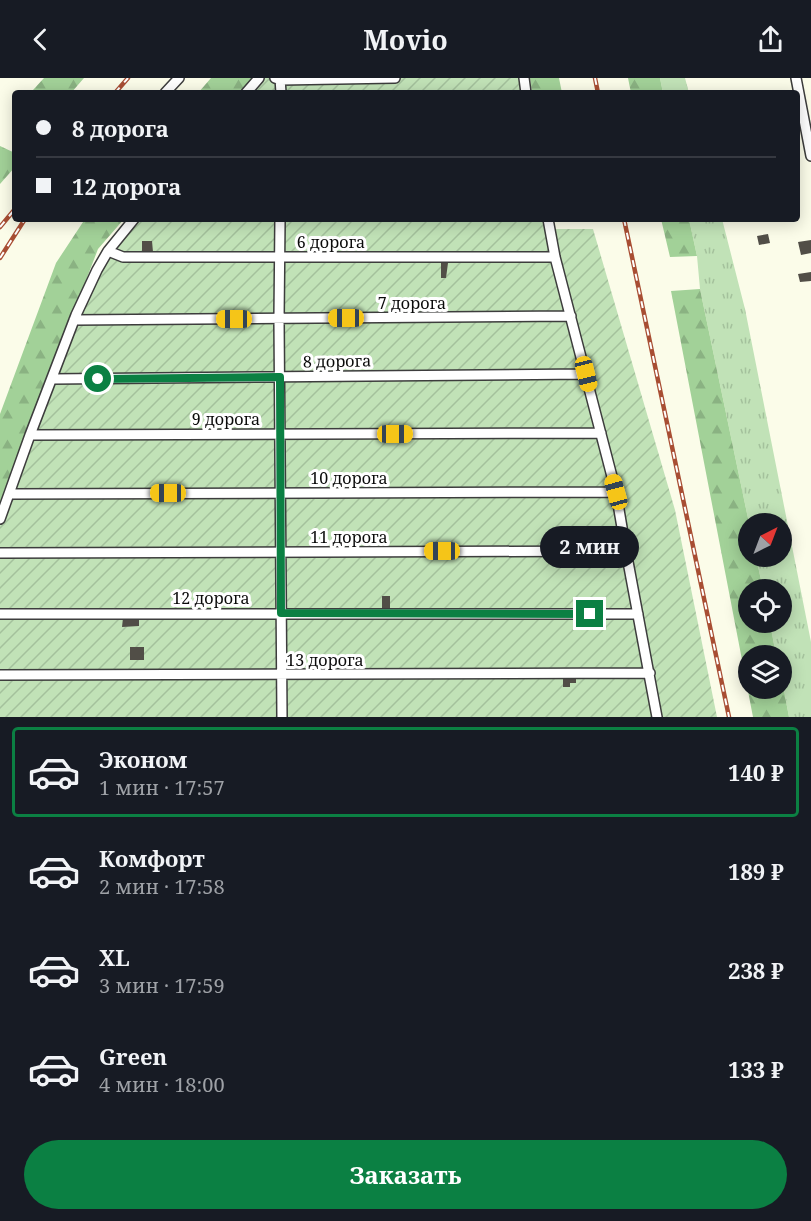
<!DOCTYPE html>
<html lang="ru">
<head>
<meta charset="utf-8">
<style>
  :root { --surface:#171b24; --page:#20242c; --text:#f1f3f6; --muted:#9ea1a6; --line:#363941; --accent:#0b8043 }
  body { margin:0; font-family:"Noto Serif",serif; background:var(--page); color:var(--text); height:100vh; display:flex; flex-direction:column; font-size:22px; white-space:nowrap }
  * { box-sizing:border-box; margin:0 }
  p { font-size:20px; color:var(--muted) }
  .icon { flex:none; width:33px; height:33px; fill:none; stroke:currentColor; stroke-width:2; stroke-linecap:round; stroke-linejoin:round }
  .map { position:relative; height:639px; overflow:hidden }
  .side { display:flex; flex-direction:column; background:var(--surface); flex:1 }
  .side>* { flex:none }
  .hud { position:absolute; left:12px; top:12px; width:788px; height:132px; border-radius:6px; box-shadow:0 3px 15px #0003; display:grid; align-content:center; height:132px; padding:0 24px; background:var(--surface) }
  .needle { width:39px; rotate:42deg }
  .fabs { position:absolute; left:738px; top:435px; display:grid; gap:12px }
  .fabs a { display:grid; place-items:center; width:54px; height:54px; border-radius:50%; background:var(--surface); box-shadow:0 3px 15px #0003; font-size:30px }
  .end { position:absolute; width:27px; height:27px; margin:-14px; border:8px solid #0b8043; background:#fff; box-shadow:0 0 0 3px #fff }
  .from { border-radius:50% }
  .bubble { position:absolute; height:42px; border-radius:21px; background:var(--surface); box-shadow:0 3px 15px #0003; font-size:20px; font-weight:700; line-height:42px; text-align:center }
  .car { position:absolute; width:18px; height:36px; margin:-18px -9px; border-radius:8px; box-shadow:0 0 4px 2px #0007; background:linear-gradient(#f5c518 24%,#345 0 40%,#f5c518 0 76%,#345 0 86%,#f5c518 0) }
  .hud b { display:flex; align-items:center; gap:21px; height:57px; font-size:22px }
  .hud b+b { border-top:2px solid var(--line) }
  .hud i { width:15px; height:15px; background:var(--text) }
  ul { padding:10px 0 0; list-style:none }
  li { display:flex; align-items:center; gap:18px; height:90px; margin:0 12px 9px; padding:0 12px; border:3px solid transparent; border-radius:6px }
  li div { flex:1 }
  li b { display:block; font-size:22px }
  li em { font-style:normal; font-weight:700 }
  li.active { border-color:var(--accent) }
  li>.icon { width:54px; height:54px; stroke-width:1.5 }
  .cta { display:flex; gap:12px; margin-top:auto; padding:12px 24px }
  .cta a { flex:1; height:69px; border-radius:36px; background:var(--accent); color:#fff; font-size:24px; font-weight:700; line-height:69px; text-align:center }
  header { display:flex; justify-content:space-between; align-items:center; height:78px; padding:0 24px; background:var(--surface); font-size:27px; font-weight:700 }
  .map>svg:first-child { display:block }
  .grass { fill:url(#grass-tufts) }
  .forest { fill:url(#forest-firs) }
  .garden { fill:url(#garden-furrows) }
  .building { fill:#514e47 }
  .lines { fill:none; stroke-linecap:round; stroke-linejoin:round }
  .minor-casing { stroke:#3d3d3d; stroke-width:12 }
  .minor { stroke:#fff; stroke-width:9 }
  .rail-casing { stroke:#a84e33; stroke-width:4.5 }
  .rail { stroke:#fff; stroke-width:2; stroke-dasharray:7; stroke-linecap:butt }
  .route { stroke:#0b8043; stroke-width:8 }
  .labels { text-anchor:middle; stroke-width:6; stroke-linejoin:round; paint-order:stroke }
  .street-label { font-size:16px; fill:#0a0a0a; stroke:#fff }
</style>
</head>
<body>
<header><svg class="icon" aria-label="back" viewBox="0 0 24 24"><path d="M15 5l-7 7 7 7"/></svg>Movio<svg class="icon" aria-label="share" viewBox="0 0 24 24"><path d="M12 15V3M7 8l5-5 5 5M5 13v7h14v-7"/></svg></header>
<div class="map">
<svg width="811" height="639" viewBox="0 0 811 639">
  <defs>
    <pattern id="grass-tufts" width="24" height="20" patternUnits="userSpaceOnUse" patternTransform="scale(1.5)"><rect width="24" height="20" fill="#c1e2b7"/><path d="M3 7l-1-3M5 7V3M7 7l1-3M15 17l-1-3M17 17v-4M19 17l1-3" fill="none" stroke="#a4c19c"/></pattern>
    <pattern id="forest-firs" width="22" height="20" patternUnits="userSpaceOnUse" patternTransform="scale(1.5)"><rect width="22" height="20" fill="#a2d198"/><path d="M5 1l3.5 6h-7zM16 11l3.5 6h-7z" fill="#8ab282"/></pattern>
    <pattern id="garden-furrows" width="10" height="10" patternUnits="userSpaceOnUse" patternTransform="scale(1.5)"><rect width="10" height="10" fill="#c1e2b7"/><path d="M-1 1l2-2M0 10L10 0M9 11l2-2" fill="none" stroke="#a4c19c"/></pattern>
  </defs>
  <rect width="100%" height="100%" fill="#fbfce9"/>
  <!-- grass -->
  <path class="grass" d="M660,0H685L689,15H663Z
    M689,141H722L745,231L811,564V639H789L782,602V578L776,577L770,545L782,544V512L763,511L756,479L782,478V446L749,445L700,211L697,178Z"/>
  <!-- forest -->
  <path class="forest" d="M44,0H84L71,15H37L33,12Z
    M211,0H253L240,15H198Z
    M530,0H559L562,15H532Z
    M628,0H660L663,15H631Z
    M0,68L15,75V89L0,106Z
    M85,141H124L98,171L0,426V336L56,185Z
    M661,141H689L697,178L670,179Z
    M700,211L749,445L748,478L756,479L763,511L748,512V544L770,545L776,577L748,578V610H782V602L789,639H753L671,213Z"/>
  <!-- garden -->
  <path class="garden" d="M255,0H526L529,15H242Z
    M129,141H553L555,151H593L675,432L717,639H0V433L75,235L102,172Z"/>
  <!-- building -->
  <path class="building" d="M768,156L770,165L759,167L757,158Z
    M811,162V175L801,177L798,164Z
    M142,163H152L153,174H142Z
    M441,185H448L446,200H441Z
    M811,194V203L800,204L798,196Z
    M382,518H390V530H382Z
    M123,540H139V548L122,549Z
    M130,569H144V582H130Z
    M563,597H576V605H570V609H563Z"/>
  <g class="lines">
    <!-- minor casing -->
    <g class="minor-casing">
      <path id="minor" d="M275,0L281,2L395,0
        M280,0L281,15
        M524,0L526,15
        M796,0L811,78
        M165,15L179,0
        M246,15L259,0
        M280,141L279,241L282,639
        M548,141L555,179L616,414L626,473L657,639
        M108,173L123,179H555
        M74,242L571,238
        M52,301L586,296
        M30,357L601,355
        M9,416L616,414
        M0,441L30,357L76,237L97,192L108,173L134,141
        M0,475L626,473
        M0,536H638
        M0,597L650,595"/>
    </g>
    <!-- minor -->
    <use href="#minor" class="minor"/>
    <!-- rail casing -->
    <g class="rail-casing">
      <path id="rail" d="M595,0L598,15
        M115,15L128,0
        M624,141L729,639
        M0,149L15,131
        M0,180L25,141"/>
    </g>
    <!-- rail -->
    <use href="#rail" class="rail"/>
  </g>
  <g class="lines">
    <!-- route -->
    <path class="route" d="M98,301L280,299L281,535L590,536"/>
  </g>
  <g class="labels">
    <!-- street labels -->
    <g class="street-label">
      <text x="331" y="170">6 дорога</text>
      <text x="412" y="231">7 дорога</text>
      <text transform="translate(337 283) rotate(-1)" y="6">8 дорога</text>
      <text x="226" y="347">9 дорога</text>
      <text x="349" y="406">10 дорога</text>
      <text x="349" y="465">11 дорога</text>
      <text x="211" y="526">12 дорога</text>
      <text x="325" y="588">13 дорога</text>
    </g>
  </g>
</svg>
<div class="fabs">
<a><svg class="needle" viewBox="-14 -14 28 28"><path d="M0-13l5 13h-10z" fill="#e53935"/><path d="M0 13l5-13h-10z" fill="#9ea1a6"/></svg></a>
<a><svg class="icon" aria-label="locate" viewBox="0 0 24 24"><circle cx="12" cy="12" r="6"/><path d="M12 2v4M12 18v4M2 12h4M18 12h4"/></svg></a>
<a><svg class="icon" aria-label="layers" viewBox="0 0 24 24"><path d="M12 4l9 5-9 5-9-5zM3 14l9 5 9-5"/></svg></a>
</div>
<i class="end from" style="left:98px;top:301px"></i>
<i class="end" style="left:590px;top:536px"></i>
<div class="bubble" style="left:540px;top:448px;width:99px">2 мин</div>
<i class="car" style="left:346px;top:240px;rotate:270deg"></i>
<i class="car" style="left:234px;top:241px;rotate:270deg"></i>
<i class="car" style="left:586px;top:296px;rotate:166deg"></i>
<i class="car" style="left:395px;top:356px;rotate:90deg"></i>
<i class="car" style="left:616px;top:414px;rotate:345deg"></i>
<i class="car" style="left:168px;top:415px;rotate:270deg"></i>
<i class="car" style="left:442px;top:473px;rotate:270deg"></i>
<div class="hud">
<b><i class="from"></i>8 дорога</b>
<b><i></i>12 дорога</b>
</div>
</div>
<section class="side">
<ul>
<li class="active"><svg class="icon" aria-label="car" viewBox="0 0 24 24"><path d="M5 17H2v-5l4-1 3-4h7l3 4 3 1v5h-3M9 17h6M6 11h13"/><circle cx="7" cy="17" r="2"/><circle cx="17" cy="17" r="2"/></svg><div><b>Эконом</b><p>1 мин · 17:57</p></div><em>140 ₽</em></li>
<li><svg class="icon" aria-label="car" viewBox="0 0 24 24"><path d="M5 17H2v-5l4-1 3-4h7l3 4 3 1v5h-3M9 17h6M6 11h13"/><circle cx="7" cy="17" r="2"/><circle cx="17" cy="17" r="2"/></svg><div><b>Комфорт</b><p>2 мин · 17:58</p></div><em>189 ₽</em></li>
<li><svg class="icon" aria-label="car" viewBox="0 0 24 24"><path d="M5 17H2v-5l4-1 3-4h7l3 4 3 1v5h-3M9 17h6M6 11h13"/><circle cx="7" cy="17" r="2"/><circle cx="17" cy="17" r="2"/></svg><div><b>XL</b><p>3 мин · 17:59</p></div><em>238 ₽</em></li>
<li><svg class="icon" aria-label="car" viewBox="0 0 24 24"><path d="M5 17H2v-5l4-1 3-4h7l3 4 3 1v5h-3M9 17h6M6 11h13"/><circle cx="7" cy="17" r="2"/><circle cx="17" cy="17" r="2"/></svg><div><b>Green</b><p>4 мин · 18:00</p></div><em>133 ₽</em></li>
</ul>
<div class="cta"><a>Заказать</a></div>
</section>
</body>
</html>
